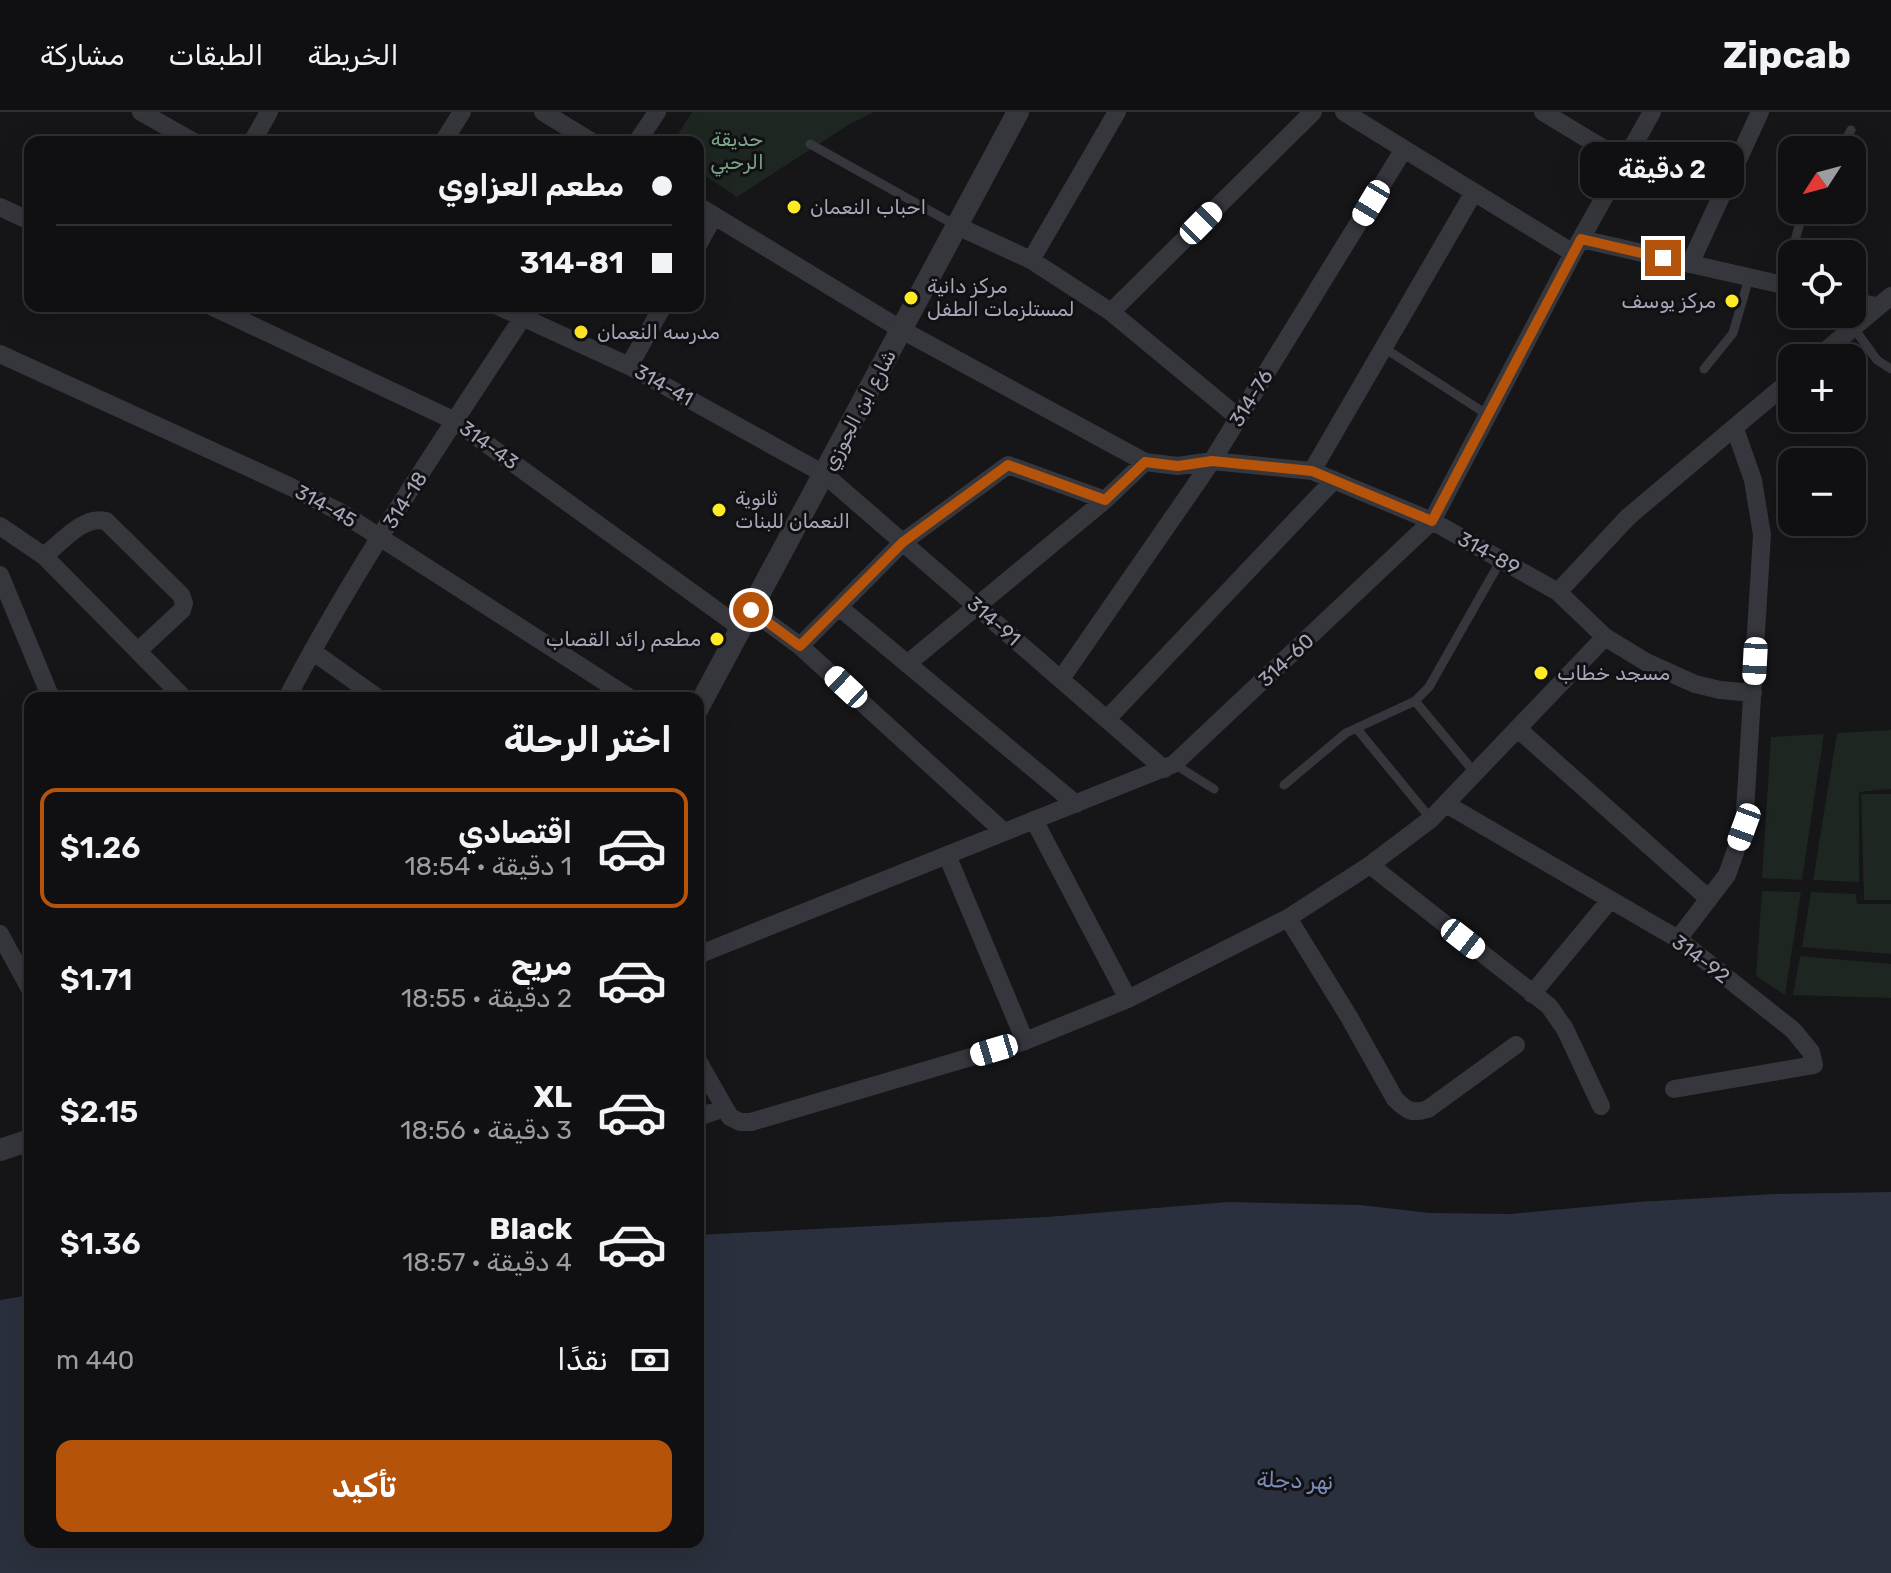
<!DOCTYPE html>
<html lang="ar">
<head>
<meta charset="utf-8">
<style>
  :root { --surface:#101012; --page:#1e1e20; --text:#f1f3f6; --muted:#9c9d9f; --line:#303032; --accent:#b45309 }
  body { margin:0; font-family:Rubik,Vazirmatn,sans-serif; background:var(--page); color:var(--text); direction:rtl; height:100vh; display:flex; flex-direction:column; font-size:30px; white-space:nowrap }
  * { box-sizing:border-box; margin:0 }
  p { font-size:26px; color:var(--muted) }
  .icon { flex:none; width:44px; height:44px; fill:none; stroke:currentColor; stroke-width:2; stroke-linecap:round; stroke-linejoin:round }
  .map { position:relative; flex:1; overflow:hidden; direction:ltr }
  .details { position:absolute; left:24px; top:580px; width:680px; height:856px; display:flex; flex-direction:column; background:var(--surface); border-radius:16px; box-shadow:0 8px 32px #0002,0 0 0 2px var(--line); direction:rtl }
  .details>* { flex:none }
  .top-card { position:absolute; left:24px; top:24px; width:680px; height:176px; border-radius:16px; box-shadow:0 8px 32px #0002,0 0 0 2px var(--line); direction:rtl; display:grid; align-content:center; height:176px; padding:0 32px; background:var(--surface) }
  .needle { width:52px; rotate:234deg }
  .tools { position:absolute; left:1778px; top:24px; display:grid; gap:16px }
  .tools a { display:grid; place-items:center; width:88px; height:88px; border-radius:16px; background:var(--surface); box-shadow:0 8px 32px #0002,0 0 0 2px var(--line); font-size:40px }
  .end { position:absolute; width:36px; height:36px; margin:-18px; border:10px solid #b45309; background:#fff; box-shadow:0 0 0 4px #fff }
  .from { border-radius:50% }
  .bubble { position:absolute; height:56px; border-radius:16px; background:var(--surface); box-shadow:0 8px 32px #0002,0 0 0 2px var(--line); font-size:26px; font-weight:600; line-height:56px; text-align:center; direction:rtl }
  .car { position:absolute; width:24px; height:48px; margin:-24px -12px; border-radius:10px; box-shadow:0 0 6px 2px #0007; background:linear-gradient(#fff 24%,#345 0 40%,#fff 0 76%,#345 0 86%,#fff 0) }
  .top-card b { display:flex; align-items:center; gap:28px; height:76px; font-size:30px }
  .top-card b+b { border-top:2px solid var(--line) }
  .top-card i { width:20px; height:20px; background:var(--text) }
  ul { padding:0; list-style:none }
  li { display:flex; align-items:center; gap:24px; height:120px; margin:0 16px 12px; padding:0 16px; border:4px solid transparent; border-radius:16px }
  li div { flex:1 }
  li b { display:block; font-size:30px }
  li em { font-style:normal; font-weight:600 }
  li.current { border-color:var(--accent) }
  li>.icon { width:72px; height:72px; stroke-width:1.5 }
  h2 { padding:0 32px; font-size:36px; line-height:96px }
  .pay { display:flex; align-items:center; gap:20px; height:88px; padding:0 32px; font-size:30px }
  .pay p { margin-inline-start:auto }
  .button { display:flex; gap:16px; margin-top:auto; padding:16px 32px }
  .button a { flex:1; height:92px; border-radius:16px; background:var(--accent); color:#fff; font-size:32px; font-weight:600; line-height:92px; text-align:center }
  header { display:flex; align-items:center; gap:48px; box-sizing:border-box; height:112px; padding:0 40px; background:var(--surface); border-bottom:2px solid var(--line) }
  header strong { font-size:38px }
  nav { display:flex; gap:44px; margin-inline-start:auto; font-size:28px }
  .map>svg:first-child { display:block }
  .green { fill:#1d2620 }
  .water { fill:#2a303d }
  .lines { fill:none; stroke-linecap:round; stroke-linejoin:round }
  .service { stroke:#36363d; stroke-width:9 }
  .minor { stroke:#36363d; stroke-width:18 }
  .tertiary { stroke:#36363d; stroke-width:22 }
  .route { stroke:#b45309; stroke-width:10 }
  .poi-dot { fill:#ffea26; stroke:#111013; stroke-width:3 }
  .labels { text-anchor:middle; stroke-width:6; stroke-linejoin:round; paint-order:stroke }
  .park-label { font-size:20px; fill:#7ba688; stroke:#111013 }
  .poi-label { font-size:20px; fill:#a6a7b9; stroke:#111013; text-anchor:start }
  .street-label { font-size:20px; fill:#a6a7b9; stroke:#111013 }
  .water-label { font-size:22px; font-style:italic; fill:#7a8cb7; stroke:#111013 }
</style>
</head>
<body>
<header>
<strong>Zipcab</strong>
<nav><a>الخريطة</a><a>الطبقات</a><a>مشاركة</a></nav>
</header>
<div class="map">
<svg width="1891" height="1461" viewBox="0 0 1891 1461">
  <rect width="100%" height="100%" fill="#161518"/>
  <!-- green -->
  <path class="green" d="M692,0H874L850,12L737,85L698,59V30H673Z
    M1891,618V677L1859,680V770L1813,768L1837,621Z
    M1824,622L1802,768L1762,766L1771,625Z
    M1891,682V788H1864L1861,682Z
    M1762,779L1801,780L1785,883L1756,864Z
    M1811,780L1856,782L1857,792H1891V842L1802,835Z
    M1800,844L1891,852V886L1793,883Z"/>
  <!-- water -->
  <path class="water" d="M1891,1080V1461H0V1188L30,1183V1430H698V1123L1047,1105L1228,1090L1360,1093L1430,1101L1510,1102L1638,1090L1774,1082Z"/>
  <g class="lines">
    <!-- service -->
    <path class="service" d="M810,32L957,114
      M1840,38L1851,18
      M1783,173L1799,114L1808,98
      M1853,215L1877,248L1891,257
      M1384,236L1488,303
      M1704,257L1733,221L1749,166
      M1415,589L1475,661
      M1357,617L1431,707
      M1174,652L1214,677
      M1284,673L1346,621L1415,589L1429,575L1501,448"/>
    <!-- minor -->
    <path class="minor" d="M141,0L194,30
      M543,0L592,30
      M1344,0L1573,141
      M1543,0L1624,49
      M252,30L269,0
      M443,30L462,0
      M637,30L657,0
      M698,94L902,218L1145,350L1178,354L1212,349L1312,359L1432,409L1558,480L1605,525L1646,550L1695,572L1720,578L1753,581
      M0,95L30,109
      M957,114L1031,148L1111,200L1239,306
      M1581,127L1792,175
      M698,133L714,104
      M1031,148L1117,0
      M1690,152L1760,0
      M1852,189L1876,194
      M211,194L455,309L741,516
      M498,194L629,254L824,362L1164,657
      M1111,200L1313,0
      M0,242L289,374L342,401L630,586
      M1817,246L1891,184
      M629,254L663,194
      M1312,359L1474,80
      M0,414L44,444L184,586
      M44,444C61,431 83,403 106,409L181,483L184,491L182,498L138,539
      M0,463L51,586
      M1558,480L1628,405L1792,267
      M839,495L1076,692
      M751,498L800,534L1004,720
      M800,534L903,430L1008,353L1105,388
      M312,539L378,586
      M907,552L1105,388L1145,350
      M1061,567L1212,349L1404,37
      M287,586C358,450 446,323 530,194
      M1107,607L1334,368
      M1518,617L1709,787
      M1446,692L1678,827L1793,918L1811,940L1814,953L1674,977
      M1034,708L1128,887
      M947,743L1025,929
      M1370,753L1549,894L1565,917L1601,994
      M1288,806L1349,905L1395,987C1407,999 1412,1002 1428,997L1516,933
      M0,822L30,877
      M1678,827L1727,763L1744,715L1762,423L1753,368L1735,317
      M698,843L1174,652L1432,409L1573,141L1652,0
      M1532,882L1610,788
      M698,949L730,1005L740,1010H751L1025,929L1128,887L1288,806L1370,753L1431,707L1605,525
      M698,1005L725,996"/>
    <!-- tertiary -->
    <path class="tertiary" d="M698,596L1018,0
      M0,1038L30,1028"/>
  </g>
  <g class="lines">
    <!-- route -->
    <path class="route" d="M751,498L800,534L903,430L1008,353L1105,388L1145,350L1178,354L1212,349L1312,359L1432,409L1581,127L1663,146"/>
  </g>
  <!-- markers -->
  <g class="poi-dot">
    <circle cx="794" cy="95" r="8"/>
    <circle cx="911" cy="186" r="8"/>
    <circle cx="1732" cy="189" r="8"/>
    <circle cx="581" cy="220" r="8"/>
    <circle cx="719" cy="398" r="8"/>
    <circle cx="717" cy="527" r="8"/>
    <circle cx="1541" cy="561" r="8"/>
  </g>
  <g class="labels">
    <!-- park labels -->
    <g class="park-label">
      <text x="737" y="34">حديقة<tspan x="737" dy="23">الرحبي</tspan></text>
    </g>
    <!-- poi labels -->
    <g class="poi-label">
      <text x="810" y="102">احباب النعمان</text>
      <text x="927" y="181">مركز دانية<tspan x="927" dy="23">لمستلزمات الطفل</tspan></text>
      <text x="1716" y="196" text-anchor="end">مركز يوسف</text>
      <text x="597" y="227">مدرسه النعمان</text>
      <text x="735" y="393">ثانوية<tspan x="735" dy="23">النعمان للبنات</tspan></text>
      <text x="701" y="534" text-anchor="end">مطعم رائد القصاب</text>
      <text x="1557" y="568">مسجد خطاب</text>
    </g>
    <!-- street labels -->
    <g class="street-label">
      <text transform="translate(664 273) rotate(29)" y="7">314-41</text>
      <text transform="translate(1251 286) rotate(-58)" y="7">314-76</text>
      <text transform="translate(859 298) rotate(-62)" y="7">شارع ابن الجوزي</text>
      <text transform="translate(489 333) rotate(36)" y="7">314-43</text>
      <text transform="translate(405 388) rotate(-57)" y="7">314-18</text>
      <text transform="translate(326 394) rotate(29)" y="7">314-45</text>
      <text transform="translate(1489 441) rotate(29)" y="7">314-89</text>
      <text transform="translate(994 509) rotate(41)" y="7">314-91</text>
      <text transform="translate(1286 548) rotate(-43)" y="7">314-60</text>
      <text transform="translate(1701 847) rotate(37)" y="7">314-92</text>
    </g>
    <!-- water labels -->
    <g class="water-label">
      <text transform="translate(1295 1368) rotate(2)" y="8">نهر دجلة</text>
    </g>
  </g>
</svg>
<div class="tools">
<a><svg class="needle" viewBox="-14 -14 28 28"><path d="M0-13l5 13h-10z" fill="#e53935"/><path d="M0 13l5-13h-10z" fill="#9c9d9f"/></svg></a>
<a><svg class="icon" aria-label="locate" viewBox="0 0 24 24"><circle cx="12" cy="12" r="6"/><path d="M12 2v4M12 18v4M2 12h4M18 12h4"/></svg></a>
<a>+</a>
<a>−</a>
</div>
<i class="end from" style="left:751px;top:498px"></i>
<i class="end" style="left:1663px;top:146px"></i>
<div class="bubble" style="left:1580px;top:30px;width:164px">2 دقيقة</div>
<i class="car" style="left:1371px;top:91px;rotate:211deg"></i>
<i class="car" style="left:1201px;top:111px;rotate:45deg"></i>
<i class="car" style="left:1755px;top:549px;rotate:183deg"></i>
<i class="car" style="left:846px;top:575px;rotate:313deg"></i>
<i class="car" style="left:1744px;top:715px;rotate:200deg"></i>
<i class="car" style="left:1463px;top:827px;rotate:128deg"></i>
<i class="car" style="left:994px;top:938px;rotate:253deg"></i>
<div class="top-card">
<b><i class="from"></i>مطعم العزاوي</b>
<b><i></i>314-81</b>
</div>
<section class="details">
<h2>اختر الرحلة</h2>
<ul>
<li class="current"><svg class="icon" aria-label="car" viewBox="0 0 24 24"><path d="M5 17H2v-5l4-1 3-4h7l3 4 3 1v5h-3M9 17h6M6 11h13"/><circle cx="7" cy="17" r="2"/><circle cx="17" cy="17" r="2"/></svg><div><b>اقتصادي</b><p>1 دقيقة · 18:54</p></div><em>$1.26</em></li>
<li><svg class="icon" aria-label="car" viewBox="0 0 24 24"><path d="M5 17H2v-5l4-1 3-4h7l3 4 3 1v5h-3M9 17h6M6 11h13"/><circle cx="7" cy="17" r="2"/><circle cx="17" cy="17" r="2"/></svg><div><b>مريح</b><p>2 دقيقة · 18:55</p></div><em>$1.71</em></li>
<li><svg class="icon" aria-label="car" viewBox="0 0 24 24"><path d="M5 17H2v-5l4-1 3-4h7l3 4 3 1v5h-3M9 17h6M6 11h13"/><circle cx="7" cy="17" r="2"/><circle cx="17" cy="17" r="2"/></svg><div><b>XL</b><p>3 دقيقة · 18:56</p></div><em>$2.15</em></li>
<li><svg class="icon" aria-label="car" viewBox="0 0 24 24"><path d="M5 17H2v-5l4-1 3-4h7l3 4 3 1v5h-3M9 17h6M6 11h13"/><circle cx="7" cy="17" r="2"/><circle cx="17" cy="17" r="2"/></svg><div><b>Black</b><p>4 دقيقة · 18:57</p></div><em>$1.36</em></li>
</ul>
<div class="pay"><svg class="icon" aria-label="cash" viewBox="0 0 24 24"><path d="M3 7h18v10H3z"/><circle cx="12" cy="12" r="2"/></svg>نقدًا<p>440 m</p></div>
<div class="button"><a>تأكيد</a></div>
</section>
</div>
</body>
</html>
